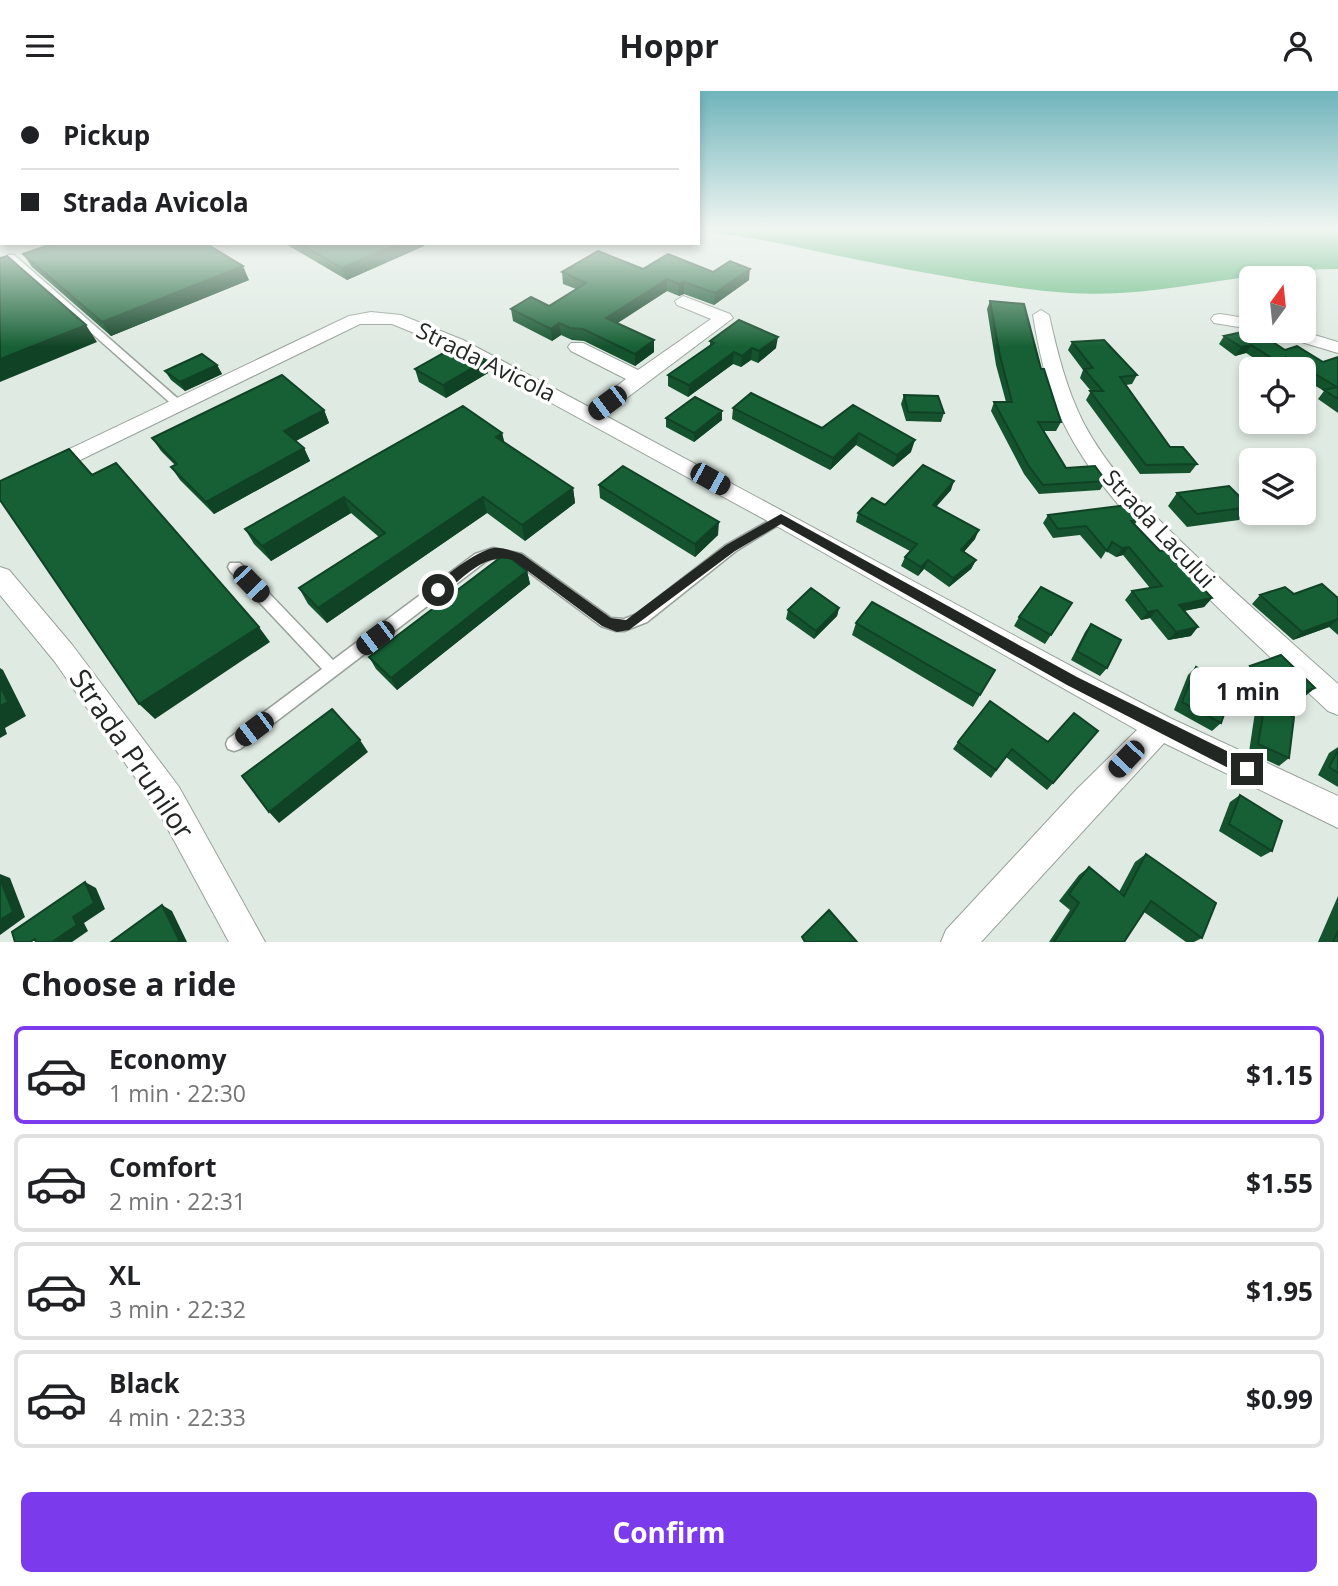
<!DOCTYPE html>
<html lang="en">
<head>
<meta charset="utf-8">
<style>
  :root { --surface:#fff; --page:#f6f6f6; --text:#202124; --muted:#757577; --line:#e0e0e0; --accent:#7c3aed }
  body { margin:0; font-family:"Open Sans",sans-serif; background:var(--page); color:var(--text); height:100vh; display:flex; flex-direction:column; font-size:26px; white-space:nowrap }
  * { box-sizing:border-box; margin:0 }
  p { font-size:23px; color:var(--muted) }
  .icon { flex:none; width:38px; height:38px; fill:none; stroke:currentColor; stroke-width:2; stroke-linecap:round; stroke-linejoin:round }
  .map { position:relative; height:851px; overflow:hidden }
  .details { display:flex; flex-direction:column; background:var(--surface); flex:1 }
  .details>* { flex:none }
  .top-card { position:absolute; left:0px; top:0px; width:700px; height:154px; box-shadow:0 4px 10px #0003; display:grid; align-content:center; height:154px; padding:0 21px; background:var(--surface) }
  .needle { width:46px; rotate:15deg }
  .buttons { position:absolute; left:1239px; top:175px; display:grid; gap:14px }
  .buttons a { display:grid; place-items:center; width:77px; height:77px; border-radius:10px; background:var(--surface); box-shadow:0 4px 10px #0003; font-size:35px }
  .end { position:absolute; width:32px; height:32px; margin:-16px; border:9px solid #232724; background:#fff; box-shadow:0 0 0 4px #fff }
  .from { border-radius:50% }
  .bubble { position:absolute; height:49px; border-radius:10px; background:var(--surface); box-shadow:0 4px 10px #0003; font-size:23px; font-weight:700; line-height:49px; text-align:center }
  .car { position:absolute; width:21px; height:42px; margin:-21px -10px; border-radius:9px; box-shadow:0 0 5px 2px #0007; background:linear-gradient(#222 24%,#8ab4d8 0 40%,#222 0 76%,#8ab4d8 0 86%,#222 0) }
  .top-card b { display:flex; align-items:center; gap:24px; height:66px; font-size:26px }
  .top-card b+b { border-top:2px solid var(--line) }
  .top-card i { width:18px; height:18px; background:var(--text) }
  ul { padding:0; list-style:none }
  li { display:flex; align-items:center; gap:21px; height:98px; margin:0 14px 10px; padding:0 7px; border:4px solid var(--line); border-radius:10px }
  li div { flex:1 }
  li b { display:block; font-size:26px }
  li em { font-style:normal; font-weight:700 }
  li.selected { border-color:var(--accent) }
  li>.icon { width:63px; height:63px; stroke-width:1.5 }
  h2 { padding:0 21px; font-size:32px; line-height:84px }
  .button { display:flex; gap:14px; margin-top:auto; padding:14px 21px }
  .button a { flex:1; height:80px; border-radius:10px; background:var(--accent); color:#fff; font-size:28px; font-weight:700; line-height:80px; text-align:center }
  header { display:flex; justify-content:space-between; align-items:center; height:91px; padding:0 21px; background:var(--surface); font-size:32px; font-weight:700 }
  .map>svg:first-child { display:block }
  .water { fill:#5ab578 }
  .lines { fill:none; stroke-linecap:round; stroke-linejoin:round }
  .service-casing { stroke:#98a29a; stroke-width:3 }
  .minor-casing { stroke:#98a29a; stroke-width:2 }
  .service { fill:#fff; fill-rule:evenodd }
  .minor { fill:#fff; fill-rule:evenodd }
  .wall { fill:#14532e }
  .shaded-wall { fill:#104325 }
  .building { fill:#176035; stroke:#104325; stroke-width:2 }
  .route { fill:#232724 }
  .labels { text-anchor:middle; stroke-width:7; stroke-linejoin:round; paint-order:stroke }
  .street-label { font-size:23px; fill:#232724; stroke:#fff }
  .near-street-label { font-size:28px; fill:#232724; stroke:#fff }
</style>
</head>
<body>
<header><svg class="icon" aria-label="menu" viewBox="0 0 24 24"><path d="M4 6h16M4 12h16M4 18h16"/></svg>Hoppr<svg class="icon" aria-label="person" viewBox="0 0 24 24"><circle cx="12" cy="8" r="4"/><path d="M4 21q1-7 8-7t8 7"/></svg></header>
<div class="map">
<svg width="1338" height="851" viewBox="0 0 1338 851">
  <rect width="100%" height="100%" fill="#dfeae2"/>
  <!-- water -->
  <path class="water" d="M698,137H1338V178C1248,178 1160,208 1069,202C992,196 915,180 839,165C792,155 746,144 698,140Z"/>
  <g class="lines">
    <!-- service casing -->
    <g class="service-casing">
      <path id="service" d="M8,164H14L184,313L185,315L184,317H176L8,168Z
        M781,423L787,427L785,430L736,460L647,531L624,540H616L601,535L514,470L494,467L485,471L240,658L234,660L228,658L226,653L228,648L322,578L230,480L228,476L230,472H240L333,569L475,463L493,457L522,463L611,527L624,528L637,523L726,454Z"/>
    </g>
    <!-- minor casing -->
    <g class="minor-casing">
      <path id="minor" d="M683,205L730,223L733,227L604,324L1082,581L1170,627L1338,705V737L1164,652L981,851H941L946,839L1077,698L1137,639L773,433L451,257L392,233H360L0,408V391L349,225L371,221L401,224L463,249L589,316L626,288L571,260L568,256L571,252H583L638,279L711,228L677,214L675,210Z
        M1041,219L1049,224C1057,260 1066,297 1083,331C1109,381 1151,422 1192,461C1239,506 1289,549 1338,593V624L1328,620C1278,573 1226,526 1178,477C1134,433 1090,387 1063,331C1047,298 1039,261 1033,224Z
        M1220,223L1251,228V238L1214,232L1211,228L1214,224Z
        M1275,240H1301L1338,251V262L1278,244Z
        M0,476L9,479L73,555L179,696L265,851H229L157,718L55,571L0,504Z"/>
    </g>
    <!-- service -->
    <use href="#service" class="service"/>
    <!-- minor -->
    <use href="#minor" class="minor"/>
  </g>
  <!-- wall -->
  <path class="wall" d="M284,152H424V155L347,189Z
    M23,163L249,189L111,245L32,176Z
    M643,178L713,181L749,189L714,214L684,203L679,205L667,200L617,232L654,261L635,275L584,250L572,249L561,244L552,250L513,230L511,218L549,215L576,198L563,193L562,181Z
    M990,210L1041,278L1061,331L1056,340H1043L1066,377L1106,390L1100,399L1039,403L1024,383L991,320L994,311H1006L996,274L987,218Z
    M1224,245L1285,259L1323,271L1338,266V322L1318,308L1324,300L1304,288V278H1287L1280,274L1277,278H1271L1246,262L1235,265L1219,253Z
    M710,250L776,257L758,272L751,269L741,276L733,273L688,306L668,295V284L710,255Z
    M1072,251L1137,284L1132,293L1126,294L1170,356L1197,373L1190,382L1140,383L1086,309L1091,300L1080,287L1083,279L1068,259Z
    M486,269L488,282L446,307L419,291L415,278Z
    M217,274L222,283L185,300L171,289L165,280Z
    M904,304L944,322L941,331L906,330L901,313Z
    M853,314L911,361L893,376L856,354L830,379L732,328L733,317L822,337Z
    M324,319L329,332L296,350L304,357L310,370L214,423L180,389L171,376L175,374L161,360L152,347Z
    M666,327L722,329L694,351L666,336Z
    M502,342L504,352L573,397L575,412L525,450L487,422L327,532L308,513L299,497L379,446L351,422L271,470L254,453L245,438Z
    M599,394L718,444L695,466L600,407Z
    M951,399L936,415L975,448L964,461L976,469L971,478L949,496L924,478L918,485L901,475L905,466L910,460L856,431L858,422L885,414Z
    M1177,402L1250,416L1239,429L1187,436L1168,415Z
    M1048,424L1138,429L1135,433L1160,460L1212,507L1204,516L1184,520L1191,545L1168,549L1150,527L1141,529L1125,509L1132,500L1150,497L1123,464L1116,466L1106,460L1101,468L1080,444L1053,447L1043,432Z
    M527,480L530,493L397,599L376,578L369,566Z
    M1294,503L1338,507V544L1329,536L1293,549L1252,513L1260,504Z
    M1072,512L1045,553L1014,535L1019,526Z
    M839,517L837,525L814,548L786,528L788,519Z
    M856,532L995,579L973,616L852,544Z
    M1091,533L1107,577L1100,585L1071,569L1085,541Z
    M1250,575L1315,597L1305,605L1274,617L1241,583Z
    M1196,576L1221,632L1212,640L1174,619L1188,584Z
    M1265,613L1289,667L1279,675L1249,661L1255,621Z
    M1098,640L1047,699L1006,666L991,687L953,658L958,651H1048Z
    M1338,656V696L1318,684L1329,662Z
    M1240,704L1272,760L1261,766L1219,740L1230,711Z
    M1146,763L1202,847L1194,851H1186L1144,821L1124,851H1049L1070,819L1059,810L1079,784L1089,776L1119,801L1135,771Z
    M1338,805V851H1318Z"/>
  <!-- shaded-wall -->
  <path class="shaded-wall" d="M400,152H424V155L347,189L342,177Z
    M243,175L249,189L111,245L102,231Z
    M750,178L749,189L714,214L715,202Z
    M667,188V200L607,239L606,227Z
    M684,191V203L679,205V193Z
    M559,232L561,244L552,250L551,238Z
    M86,234L97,251L0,291V268Z
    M778,246L776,257L758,272L759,260Z
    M654,249V261L635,275V263Z
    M1251,254L1246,262L1235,265L1241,256Z
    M752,257L751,269L741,276L742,265Z
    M734,261L733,273L688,306L689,294Z
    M486,269L488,282L446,307L443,294Z
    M217,274L222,283L185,300L180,291Z
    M324,319L329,332L290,353L284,340Z
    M722,320V329L694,351V342Z
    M502,342L506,357L496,346Z
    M859,342L856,354L830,379L833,367Z
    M915,349L911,361L893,376L897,364Z
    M304,357L310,370L214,423L206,411Z
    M954,390L951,399L930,423L933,414Z
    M573,397L575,412L525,450L522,434Z
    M344,406L351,422L271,470L262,455Z
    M483,406L487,422L327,532L318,517Z
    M719,431L718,444L695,466V453Z
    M979,439L975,448L957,468L961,459Z
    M1129,456L1123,464L1116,466L1122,457Z
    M928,469L924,478L918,485L921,476Z
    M976,469L971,478L949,496L953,487Z
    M527,480L530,493L397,599L391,587Z
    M1212,507L1204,516L1172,522L1179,514Z
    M839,517L837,525L814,548L816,540Z
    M1157,519L1150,527L1141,529L1148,521Z
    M1338,528L1329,536L1293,549L1302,541Z
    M259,536L270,551L155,628L139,613Z
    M1198,536L1191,545L1168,549L1176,541Z
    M0,577L3,579L26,625L5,637L7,643L0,647Z
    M1315,597L1305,605L1274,617L1284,609Z
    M360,649L368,661L279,732L269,721Z
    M0,783L10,787L25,826L0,844Z
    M85,791L96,797L105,818L84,832L88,840L72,851H52L73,826Z
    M162,814L172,820L187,851H180Z"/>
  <!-- building -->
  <path class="building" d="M55,152H205L243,175L102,231L23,163Z
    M299,152H400L342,177Z
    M598,160L643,178L668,163L713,181L730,170L750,178L715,202L684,191L679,193L667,188L606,227L654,249L635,263L583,238L570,237L559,232L551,238L511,218L531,206L549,215L586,192L562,181Z
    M7,165L86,234L0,268V167Z
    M990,210L1024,213L1041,278H1044L1061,331H1038L1066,377L1095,375L1106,390L1043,394L1028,374L994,311H1012L1000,265Z
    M739,229L778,246L759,260L752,257L742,265L734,261L689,294L668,284L714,252L710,250Z
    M1251,239L1256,240L1285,259L1297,255L1323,271L1338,266V308L1324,299L1337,296L1286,266L1281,273L1251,254L1241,256L1224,245Z
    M1104,249L1137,284L1120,286L1170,356H1183L1197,373L1146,374L1090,300H1103L1084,278L1093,277L1072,251Z
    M458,254L486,269L443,294L415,278Z
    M202,263L217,274L180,291L165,280Z
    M282,284L324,319L284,340L304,357L206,411L171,376L177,373L152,347Z
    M751,302L822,337L853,314L915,349L897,364L859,342L833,367L733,317Z
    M904,304L938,305L944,322L908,321Z
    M695,306L722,320L694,342L666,327Z
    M463,315L502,342L496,346L573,397L522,434L483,406L318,517L299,497L385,442L344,406L262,455L245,438Z
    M69,358L92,384L116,372L259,536L139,613L0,409V390Z
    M923,374L954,390L933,414L979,439L961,459L976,469L953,487L928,469L921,476L905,466L917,453L858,422L872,407L885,414Z
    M623,375L719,431L695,453L599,394Z
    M1229,395L1250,416L1197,423L1177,402Z
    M1127,414L1138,429L1131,430L1160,460L1167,459L1212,507L1179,514L1198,536L1176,541L1157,519L1148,521L1132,500L1162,495L1129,456L1122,457L1112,451L1107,460L1086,435L1058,438L1048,424Z
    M505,463L527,480L391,587L369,566Z
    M1322,493L1338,507V528L1302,541L1260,504L1285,496L1294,503Z
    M1041,496L1072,512L1051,544L1019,526Z
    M811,497L839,517L816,540L788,519Z
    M872,511L995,579L980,604L856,532Z
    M1091,533L1121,549L1107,577L1077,560Z
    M1281,564L1315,597L1284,609L1250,575Z
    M1196,576L1234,595L1221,632L1182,611Z
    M0,595L8,611L0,615Z
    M990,610L1048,651L1074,622L1098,640L1053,692L1012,658L996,679L958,651Z
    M1265,613L1294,626L1289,667L1258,653Z
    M332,618L360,649L269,721L242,685Z
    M1338,659V682L1329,676Z
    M1240,704L1282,730L1272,760L1229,733Z
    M1146,763L1216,812L1202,847L1151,810L1124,851H1054L1079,812L1069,803L1089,776L1124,805Z
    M0,788L13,821L0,829Z
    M85,791L94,812L73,826L77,834L52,851H36L35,848L30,851H15L12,841Z
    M162,814L180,851H111Z
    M829,819L857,851H805L802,846Z
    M1338,840V851H1333Z"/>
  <!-- sky -->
  <linearGradient id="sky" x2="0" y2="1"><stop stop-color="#6fb4bb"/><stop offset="0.54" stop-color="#f1f6f2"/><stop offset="1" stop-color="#f1f6f2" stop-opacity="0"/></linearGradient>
  <rect width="1338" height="256" fill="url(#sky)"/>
  <!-- route -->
  <path class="route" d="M781,423L1077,586L1253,673L1255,678L1253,684L1247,686L1242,684L1067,594L781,433L735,460L629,539L617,541L602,535L513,469C485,461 464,486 443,503H434L432,499C441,486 477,460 493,457C503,456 512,460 522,463L611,527L626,529L726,454Z"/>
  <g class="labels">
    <!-- street labels -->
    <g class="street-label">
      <text transform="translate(486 271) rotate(26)" y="8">Strada Avicola</text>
      <text transform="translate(1159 438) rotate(47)" y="8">Strada Lacului</text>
    </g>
    <!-- near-street labels -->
    <g class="near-street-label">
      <text transform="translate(132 663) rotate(56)" y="10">Strada Prunilor</text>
    </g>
  </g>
</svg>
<div class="buttons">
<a><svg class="needle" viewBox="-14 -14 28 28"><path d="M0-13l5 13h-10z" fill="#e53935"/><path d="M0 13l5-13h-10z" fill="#757577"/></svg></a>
<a><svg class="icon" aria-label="locate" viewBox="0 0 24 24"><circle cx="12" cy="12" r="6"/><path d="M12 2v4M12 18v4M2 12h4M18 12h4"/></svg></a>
<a><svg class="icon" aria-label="layers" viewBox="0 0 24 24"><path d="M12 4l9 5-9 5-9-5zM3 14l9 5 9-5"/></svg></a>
</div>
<i class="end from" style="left:438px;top:499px"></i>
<i class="end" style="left:1247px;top:678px"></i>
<div class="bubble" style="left:1190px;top:576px;width:116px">1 min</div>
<i class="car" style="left:607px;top:312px;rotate:233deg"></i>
<i class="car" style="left:710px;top:388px;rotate:119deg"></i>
<i class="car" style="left:251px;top:493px;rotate:136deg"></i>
<i class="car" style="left:375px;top:547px;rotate:233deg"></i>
<i class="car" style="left:254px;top:638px;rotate:233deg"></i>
<i class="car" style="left:1126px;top:668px;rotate:223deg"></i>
<div class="top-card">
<b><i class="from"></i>Pickup</b>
<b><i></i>Strada Avicola</b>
</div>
</div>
<section class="details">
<h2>Choose a ride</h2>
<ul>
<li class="selected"><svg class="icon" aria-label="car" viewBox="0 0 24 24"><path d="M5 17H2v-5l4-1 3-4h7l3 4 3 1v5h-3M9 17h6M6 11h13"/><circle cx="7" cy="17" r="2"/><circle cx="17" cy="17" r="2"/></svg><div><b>Economy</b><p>1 min · 22:30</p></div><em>$1.15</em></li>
<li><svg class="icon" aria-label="car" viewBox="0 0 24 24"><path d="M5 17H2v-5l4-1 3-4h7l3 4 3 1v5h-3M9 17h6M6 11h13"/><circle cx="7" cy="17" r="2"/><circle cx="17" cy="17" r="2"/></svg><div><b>Comfort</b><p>2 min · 22:31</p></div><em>$1.55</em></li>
<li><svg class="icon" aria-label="car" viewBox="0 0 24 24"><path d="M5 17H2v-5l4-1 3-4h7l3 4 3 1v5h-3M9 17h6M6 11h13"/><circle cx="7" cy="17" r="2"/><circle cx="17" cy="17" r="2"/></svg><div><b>XL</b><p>3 min · 22:32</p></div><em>$1.95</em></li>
<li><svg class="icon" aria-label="car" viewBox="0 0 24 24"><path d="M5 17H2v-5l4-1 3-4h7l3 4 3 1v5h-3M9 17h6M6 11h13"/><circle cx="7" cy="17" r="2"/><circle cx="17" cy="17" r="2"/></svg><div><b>Black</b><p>4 min · 22:33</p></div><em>$0.99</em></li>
</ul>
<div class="button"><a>Confirm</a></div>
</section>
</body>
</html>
